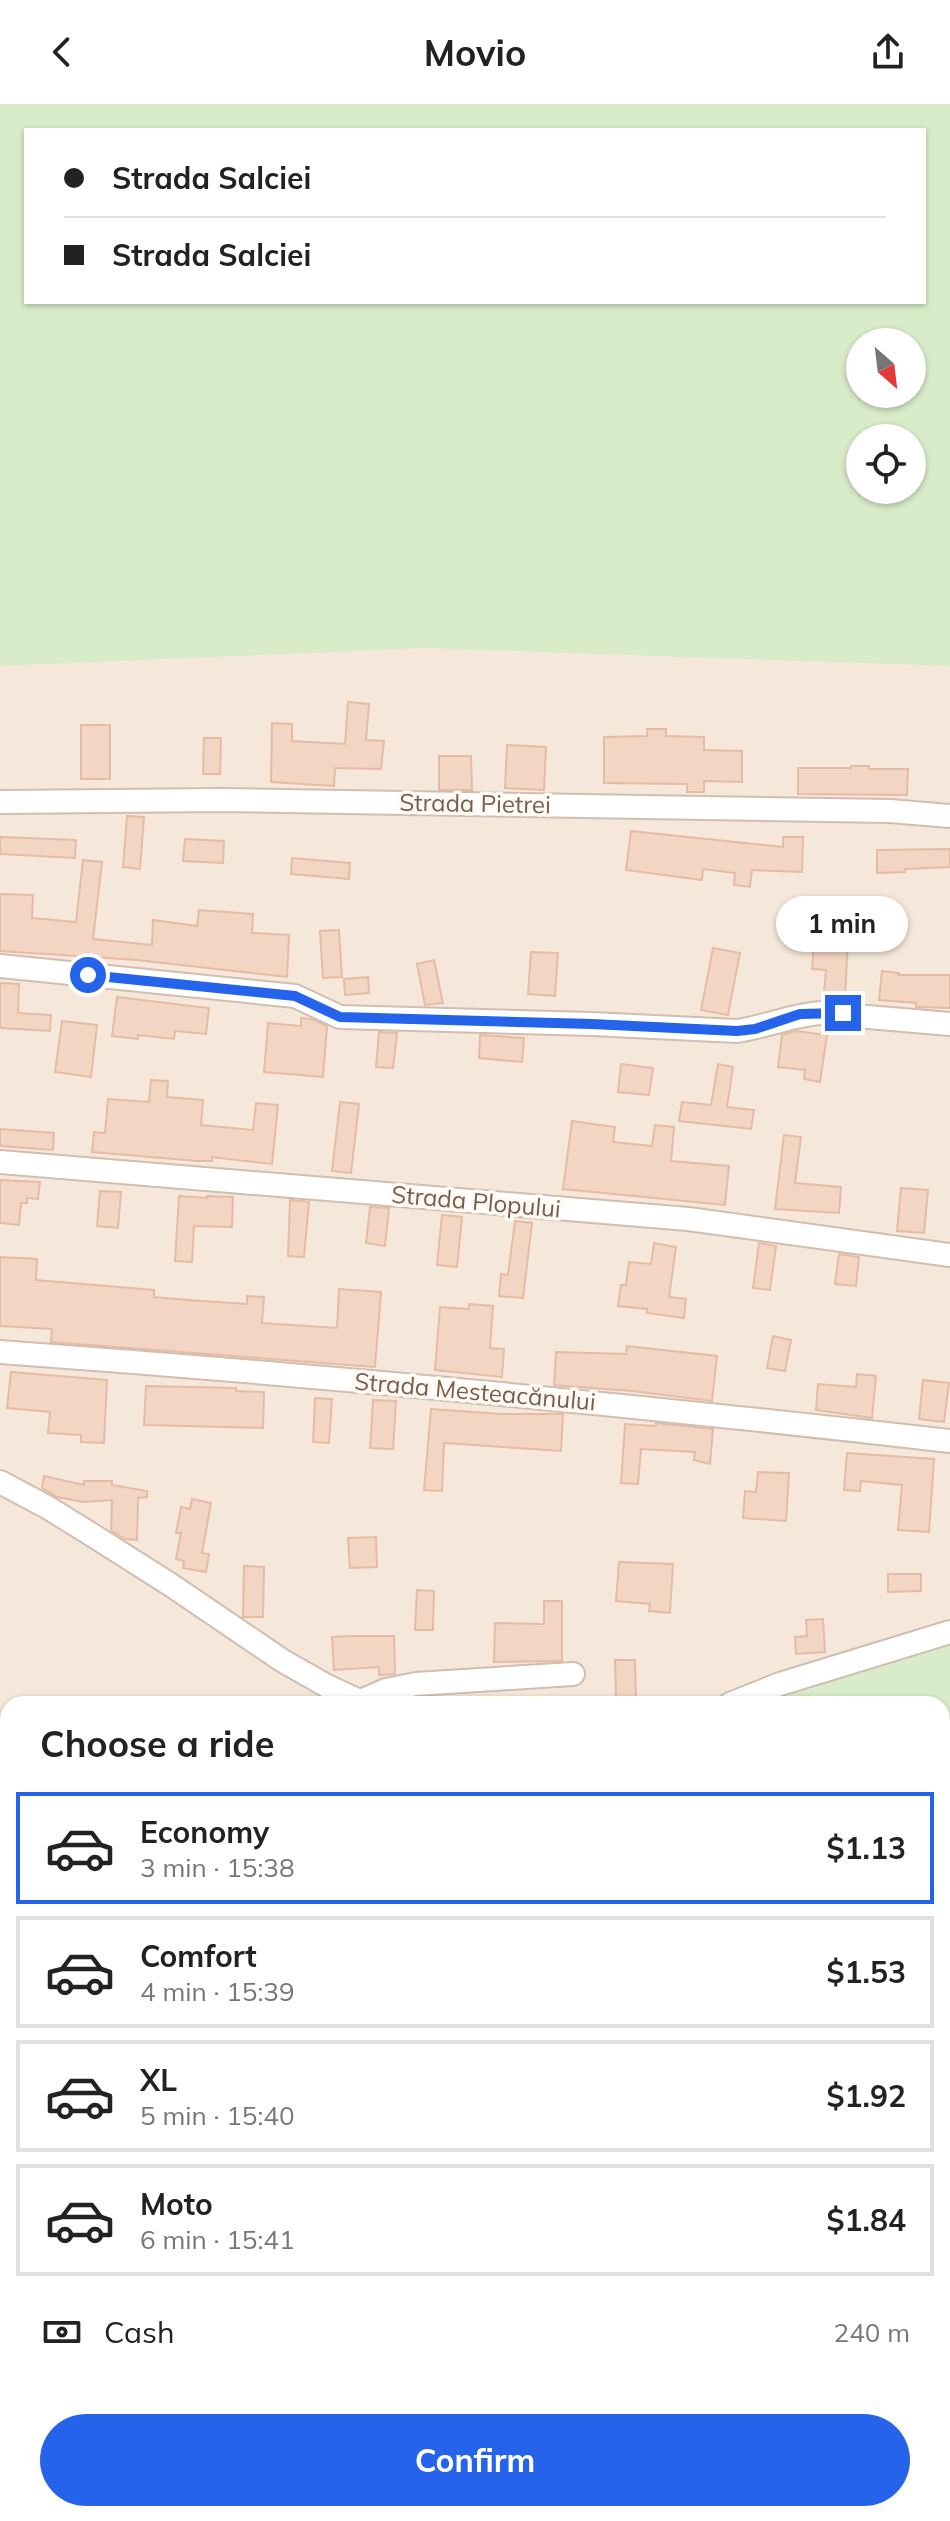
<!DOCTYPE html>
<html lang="en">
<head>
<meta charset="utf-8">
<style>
  :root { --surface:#fff; --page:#f6f6f6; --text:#222; --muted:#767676; --line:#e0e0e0; --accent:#2563eb }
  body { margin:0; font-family:Mulish,sans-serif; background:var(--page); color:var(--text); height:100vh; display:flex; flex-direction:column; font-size:30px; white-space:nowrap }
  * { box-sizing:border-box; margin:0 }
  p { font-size:26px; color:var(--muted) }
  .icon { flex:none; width:44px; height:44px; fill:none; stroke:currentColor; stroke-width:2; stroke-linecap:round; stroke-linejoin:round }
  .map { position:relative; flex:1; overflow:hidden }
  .sheet { position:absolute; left:0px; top:1592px; width:950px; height:826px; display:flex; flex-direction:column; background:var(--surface); border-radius:24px 24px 0 0; box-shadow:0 2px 6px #0004 }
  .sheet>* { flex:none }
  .top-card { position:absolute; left:24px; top:24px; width:902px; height:176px; border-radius:0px; box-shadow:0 2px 6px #0004; display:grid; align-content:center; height:176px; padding:0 40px; background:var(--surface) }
  .needle { width:52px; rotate:152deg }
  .buttons { position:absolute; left:846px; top:224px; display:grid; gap:16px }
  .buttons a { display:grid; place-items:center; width:80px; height:80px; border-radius:50%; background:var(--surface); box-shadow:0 2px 6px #0004; font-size:40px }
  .end { position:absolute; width:36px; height:36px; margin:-18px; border:10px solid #2563eb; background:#fff; box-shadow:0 0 0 4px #fff }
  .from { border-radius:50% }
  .bubble { position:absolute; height:56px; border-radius:28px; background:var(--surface); box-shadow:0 2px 6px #0004; font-size:26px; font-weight:700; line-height:56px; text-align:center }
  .top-card b { display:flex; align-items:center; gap:28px; height:76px; font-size:30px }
  .top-card b+b { border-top:2px solid var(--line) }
  .top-card i { width:20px; height:20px; background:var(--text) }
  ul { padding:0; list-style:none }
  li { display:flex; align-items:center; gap:24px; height:112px; margin:0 16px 12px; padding:0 24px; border:4px solid var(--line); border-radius:0px }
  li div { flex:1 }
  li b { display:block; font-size:30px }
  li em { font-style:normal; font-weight:700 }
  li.current { border-color:var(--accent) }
  li>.icon { width:72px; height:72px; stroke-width:1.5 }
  h2 { padding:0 40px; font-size:36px; line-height:96px }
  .pay { display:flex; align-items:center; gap:20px; height:88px; padding:0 40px; font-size:30px }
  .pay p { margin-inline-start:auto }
  .primary-button { display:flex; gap:16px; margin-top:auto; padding:16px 40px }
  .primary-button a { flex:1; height:92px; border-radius:48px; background:var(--accent); color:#fff; font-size:32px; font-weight:700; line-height:92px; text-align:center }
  header { display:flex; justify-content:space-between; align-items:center; height:104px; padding:0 40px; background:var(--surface); font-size:36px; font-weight:700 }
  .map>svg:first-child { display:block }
  .residential { fill:#f5e8da; fill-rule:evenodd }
  .green { fill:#d8ecc9; fill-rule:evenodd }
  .building { fill:#f3d5c3; stroke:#e6bba3; stroke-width:2 }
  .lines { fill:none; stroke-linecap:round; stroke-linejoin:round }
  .street-casing { stroke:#d1beb0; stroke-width:26 }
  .street { stroke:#fff; stroke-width:22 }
  .route { stroke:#2563eb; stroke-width:10 }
  .labels { text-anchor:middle; stroke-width:7; stroke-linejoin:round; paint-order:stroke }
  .street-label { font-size:24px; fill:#7a5c4d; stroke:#fffaf3 }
</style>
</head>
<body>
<header><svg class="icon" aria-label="back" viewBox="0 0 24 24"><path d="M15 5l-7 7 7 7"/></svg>Movio<svg class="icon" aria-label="share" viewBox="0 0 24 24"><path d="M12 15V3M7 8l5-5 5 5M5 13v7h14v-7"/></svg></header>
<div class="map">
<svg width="950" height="2417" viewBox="0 0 950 2417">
  <rect width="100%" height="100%" fill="#fdf6ec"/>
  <!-- residential -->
  <path class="residential" d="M0,0H22L20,526L950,531V2417H0ZM8,1600H942V2410H8Z"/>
  <!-- green -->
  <path class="green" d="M0,0H950V562L424,544L0,562ZM26,26H924V198H26ZM860,238H912V290H860ZM860,334H912V386H860Z
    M950,1537V1717L942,1718V1600H755Z"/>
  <!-- building -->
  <path class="building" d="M348,598L369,600L366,636L384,637L381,665L335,664L334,682L271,678L272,619L292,620V637L345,640Z
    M81,621H110V675H81Z
    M647,625H666V632L704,633V646L742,647V678L704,677V688H687V680L604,679V633L647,632Z
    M204,634H221L220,670H203Z
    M507,641L546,643L544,686L505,684Z
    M439,652H471L472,686H439Z
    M851,662H869V665H908L907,691L798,690V664H851Z
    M127,712L144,713L140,765L123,763Z
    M631,727L783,743V733H803L802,768L752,766L750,783L734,781L735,769L703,765L702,776L626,766Z
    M0,733L76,736L75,754L0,750Z
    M185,735L224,737L223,759L183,757Z
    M950,745V763L905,765V768L877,769V746Z
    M292,754L350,759L349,775L291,770Z
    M83,756L102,758L93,835L152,841L153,816L197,822L199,806L253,810L252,829L289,831L287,873L137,856L0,847V790L33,791L32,814L76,818Z
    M828,819L849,820L845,891L824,890L826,866L812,865L814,837L827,838Z
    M339,826L342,873L323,874L320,827Z
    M713,844L740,849L728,911L701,906Z
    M531,848L558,849L555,892L528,890Z
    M434,856L443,899L425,901L417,860Z
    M882,867L899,869L898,871H950V904L916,903V899L879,896Z
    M368,873L369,889L345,891L344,875Z
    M0,879L19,880L18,909L51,911L50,927L0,924Z
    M117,893L209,904L206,930L175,927L174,935L138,931V935L112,932Z
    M301,914L311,915L327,922L323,973L264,968L268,919L301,922Z
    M62,917L97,921L91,973L55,968Z
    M796,927L827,931L820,978L804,975L805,966L778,963L782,931Z
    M379,928L397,929L393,964L376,963Z
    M480,931L524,934L522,958L479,954Z
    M621,960L653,964L649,991L618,988Z
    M718,960L733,963L727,1003L754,1006L751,1025L679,1017L682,998L711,1001Z
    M151,976L168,977L167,993L203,996L201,1021L253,1026L256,999L278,1001L272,1060L212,1053V1057H197L92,1048L94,1028L105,1029L108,995L149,998Z
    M340,998L359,1000L351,1069L332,1067Z
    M572,1017L615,1023L613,1038L652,1042L655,1021L674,1023L671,1057L729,1062L725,1101L563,1085Z
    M0,1025L54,1029L53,1046L0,1042Z
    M784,1031L801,1033L795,1079L841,1083L839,1109L775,1105Z
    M0,1076L40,1078L38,1095L27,1094V1099H21L19,1121L0,1119Z
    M901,1084L928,1086L924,1129L897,1127Z
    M100,1087L121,1088L118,1124L97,1122Z
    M179,1092L207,1094V1092L233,1093L232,1123L194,1122L192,1158L175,1157Z
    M290,1096L309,1098L304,1153L288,1152Z
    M370,1103L389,1104L385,1142L366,1139Z
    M442,1111L462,1113L457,1163L437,1161Z
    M515,1117L532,1119L523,1194L499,1192L501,1170L508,1171Z
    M654,1139L676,1143L669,1193L686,1195L684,1214L647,1209V1205L618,1202L621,1181H626L629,1158L651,1160Z
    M759,1139L776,1142L770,1186L753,1184Z
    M839,1150L859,1153L856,1182L835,1180Z
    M0,1153L37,1155L36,1176L154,1186V1193L188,1196L247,1200V1192L264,1193L262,1219L337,1224L339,1185L381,1188L375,1263L51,1238L52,1225L0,1222Z
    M469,1200L493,1202L490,1244L504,1245L502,1273L435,1266L440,1203L469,1205Z
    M773,1232L791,1236L785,1267L767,1264Z
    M627,1242L717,1252L712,1297L632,1287L554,1281L556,1248L626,1250Z
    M11,1268L107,1276L104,1339L81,1338V1331L48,1329L50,1308L7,1304Z
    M857,1270L876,1272L872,1314L816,1306L818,1280L856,1283Z
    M923,1276L949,1279L944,1318L919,1315Z
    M146,1282L236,1284V1287L264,1288L263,1324L144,1321Z
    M315,1294L332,1295L329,1339L313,1338Z
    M373,1296L396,1297L393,1345L370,1344Z
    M431,1305L501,1310H563L561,1347L444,1339L442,1387L424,1386Z
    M656,1319L713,1325L710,1360L694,1356L695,1348L641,1345L638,1380L621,1379L625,1320L656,1322Z
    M847,1349L934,1355L929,1428L898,1426L902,1381L861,1377L860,1387L844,1386Z
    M758,1368L789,1369L786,1417L743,1414L745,1387L756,1388Z
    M44,1372L84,1381V1377H112V1381L147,1387V1393L138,1394L137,1436L125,1435L111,1426L112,1396L84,1398L57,1393L42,1384Z
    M192,1395L211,1399L202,1449L209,1450L206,1468L183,1464L184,1457L176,1455L181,1429H176L181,1403L190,1405Z
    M376,1433L377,1463L350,1464L348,1434Z
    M619,1458L673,1460L670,1509L649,1507L650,1500L616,1497Z
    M244,1462L264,1463L263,1513H243Z
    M888,1470H921V1487L888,1488Z
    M417,1486L434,1487L433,1526H415Z
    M544,1497H562V1557L494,1558L495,1519L544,1520Z
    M823,1515L825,1548L796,1550L795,1533L807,1532L806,1516Z
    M351,1532H394L395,1570L379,1571V1563L334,1566L332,1533Z
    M615,1556H635L636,1596L616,1597Z"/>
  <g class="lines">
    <!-- street casing -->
    <g class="street-casing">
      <path id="street" d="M0,698L222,696L890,707L950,712
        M0,862L295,892L340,913L592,920L737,927C765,923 792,911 821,909L950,920
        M0,1058L688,1115L950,1151
        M0,1248C317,1271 634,1301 950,1337
        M0,1378L47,1403L89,1429L171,1481L283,1557L327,1582L366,1600
        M361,1597L386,1586L416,1580L573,1570
        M730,1600L780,1580L950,1528
        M942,1862L950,1860
        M0,2247L8,2233
        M93,2417L94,2410"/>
    </g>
    <!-- street -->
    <use href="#street" class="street"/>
  </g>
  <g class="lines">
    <!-- route -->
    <path class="route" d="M88,871L295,892L340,913L592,920L737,927L755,925L800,910L843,909"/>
  </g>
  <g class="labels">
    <!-- street labels -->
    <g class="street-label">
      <text transform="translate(475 700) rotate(1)" y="8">Strada Pietrei</text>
      <text transform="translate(476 1098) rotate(5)" y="8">Strada Plopului</text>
      <text transform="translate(475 1288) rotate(5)" y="8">Strada Mesteacănului</text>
    </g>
  </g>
</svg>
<div class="buttons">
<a><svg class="needle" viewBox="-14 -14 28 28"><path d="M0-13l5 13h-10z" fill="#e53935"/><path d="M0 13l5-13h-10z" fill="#767676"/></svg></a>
<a><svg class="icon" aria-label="locate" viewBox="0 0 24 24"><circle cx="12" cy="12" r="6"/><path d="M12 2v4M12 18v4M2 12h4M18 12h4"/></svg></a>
</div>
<i class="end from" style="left:88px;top:871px"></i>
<i class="end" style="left:843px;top:909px"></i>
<div class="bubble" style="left:776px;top:792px;width:132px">1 min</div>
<div class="top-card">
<b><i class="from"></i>Strada Salciei</b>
<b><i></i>Strada Salciei</b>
</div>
<section class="sheet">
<h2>Choose a ride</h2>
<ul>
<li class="current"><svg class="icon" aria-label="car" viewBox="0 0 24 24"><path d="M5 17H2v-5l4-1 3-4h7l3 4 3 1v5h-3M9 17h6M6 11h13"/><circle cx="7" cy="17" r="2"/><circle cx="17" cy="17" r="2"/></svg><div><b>Economy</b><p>3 min · 15:38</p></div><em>$1.13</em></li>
<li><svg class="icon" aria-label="car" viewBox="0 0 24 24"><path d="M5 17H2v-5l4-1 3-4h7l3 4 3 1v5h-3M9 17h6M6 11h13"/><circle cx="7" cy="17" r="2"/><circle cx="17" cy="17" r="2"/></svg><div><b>Comfort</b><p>4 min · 15:39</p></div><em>$1.53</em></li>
<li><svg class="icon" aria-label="car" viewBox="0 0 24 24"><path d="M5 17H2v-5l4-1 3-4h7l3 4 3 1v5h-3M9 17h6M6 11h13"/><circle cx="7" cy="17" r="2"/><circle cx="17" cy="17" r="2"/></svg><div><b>XL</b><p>5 min · 15:40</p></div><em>$1.92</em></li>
<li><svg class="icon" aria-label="car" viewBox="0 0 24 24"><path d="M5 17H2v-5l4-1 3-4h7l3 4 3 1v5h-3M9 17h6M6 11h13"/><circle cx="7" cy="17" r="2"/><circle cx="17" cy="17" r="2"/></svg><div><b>Moto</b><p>6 min · 15:41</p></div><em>$1.84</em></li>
</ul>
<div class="pay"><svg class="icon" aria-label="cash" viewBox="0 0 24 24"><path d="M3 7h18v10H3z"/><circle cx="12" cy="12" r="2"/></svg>Cash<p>240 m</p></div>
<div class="primary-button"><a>Confirm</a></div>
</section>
</div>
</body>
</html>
